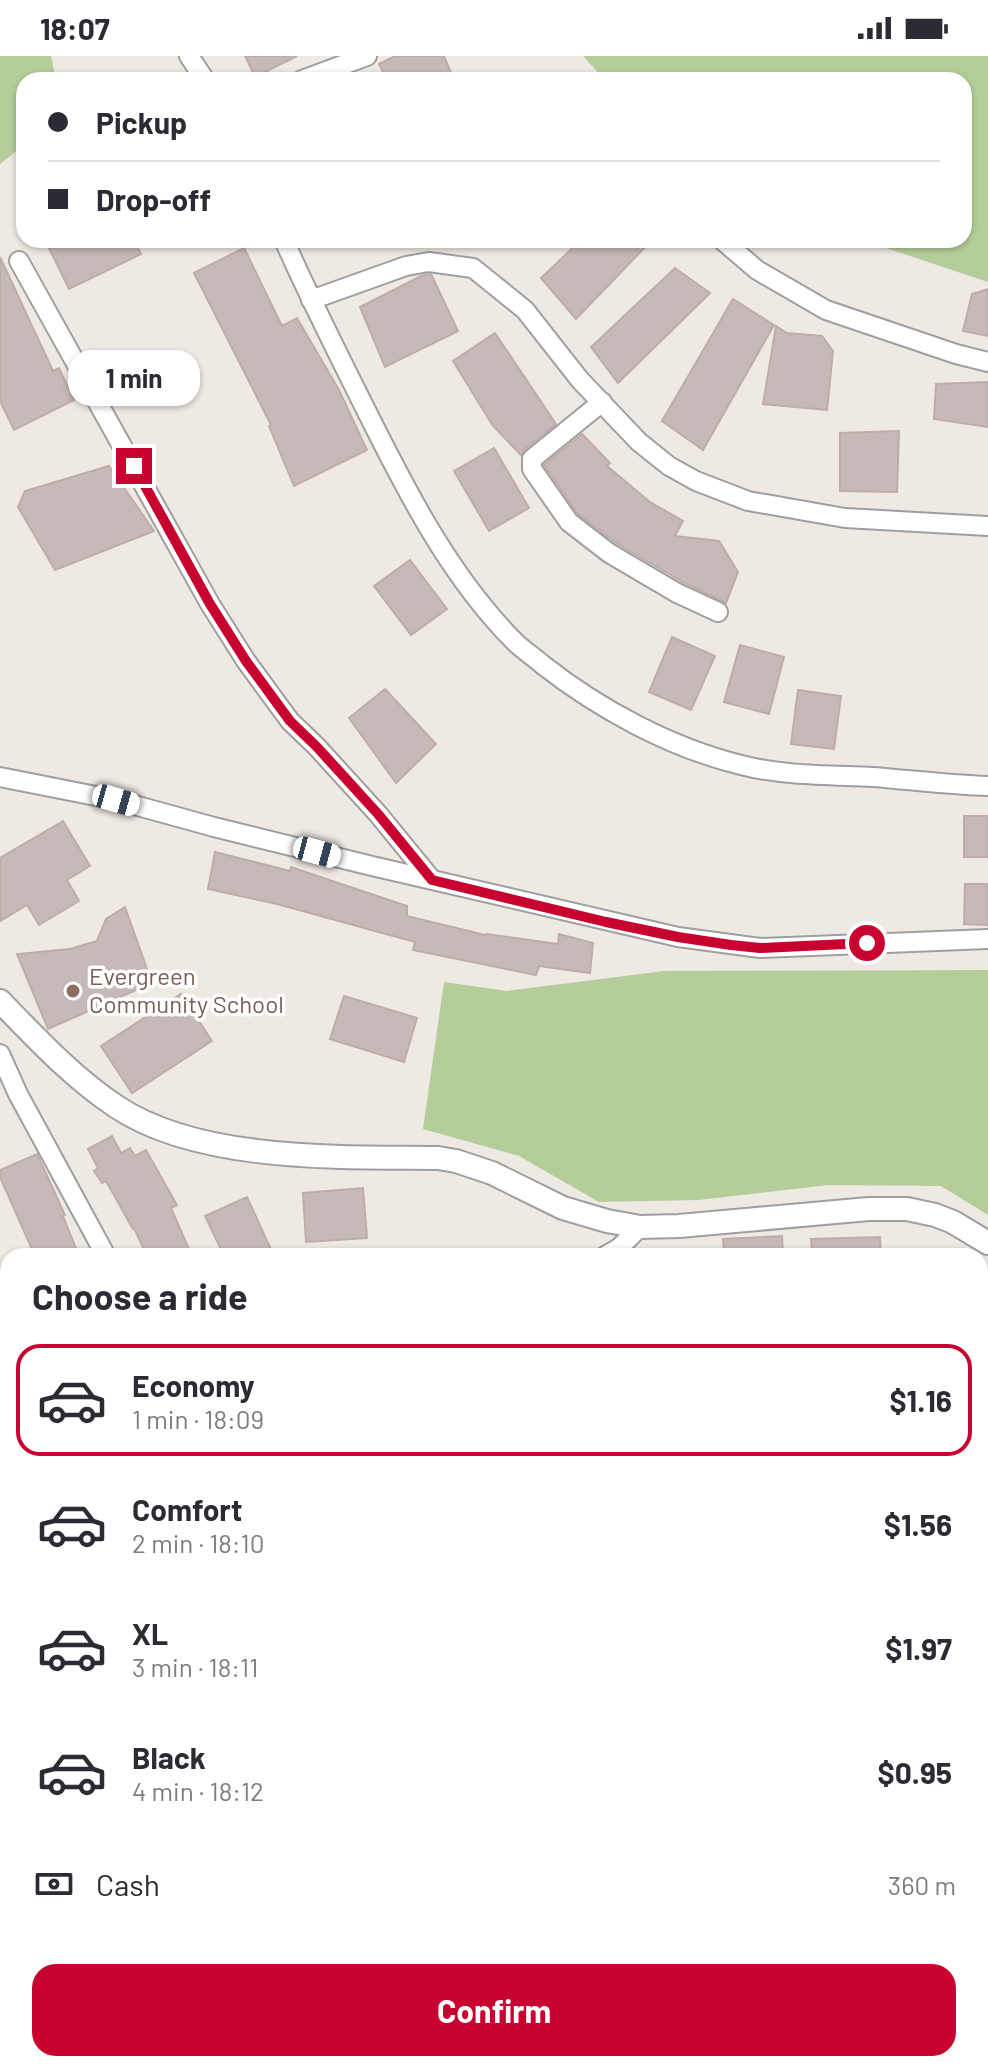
<!DOCTYPE html>
<html lang="en">
<head>
<meta charset="utf-8">
<style>
  :root { --surface:#fff; --page:#f2f2f3; --text:#2b2b33; --muted:#7c7c81; --line:#e1e1e2; --accent:#c90330 }
  body { margin:0; font-family:Barlow,sans-serif; background:var(--page); color:var(--text); height:100vh; display:flex; flex-direction:column; font-size:30px; white-space:nowrap }
  * { box-sizing:border-box; margin:0 }
  p { font-size:26px; color:var(--muted) }
  .icon { flex:none; width:44px; height:44px; fill:none; stroke:currentColor; stroke-width:2; stroke-linecap:round; stroke-linejoin:round }
  .map { position:relative; flex:1; overflow:hidden }
  .panel { position:absolute; left:0px; top:1192px; width:988px; height:824px; display:flex; flex-direction:column; background:var(--surface); border-radius:24px 24px 0 0; box-shadow:0 2px 6px #0004 }
  .panel>* { flex:none }
  .hud { position:absolute; left:16px; top:16px; width:956px; height:176px; border-radius:24px; box-shadow:0 2px 6px #0004; display:grid; align-content:center; height:176px; padding:0 32px; background:var(--surface) }
  .end { position:absolute; width:36px; height:36px; margin:-18px; border:10px solid #c90330; background:#fff; box-shadow:0 0 0 4px #fff }
  .from { border-radius:50% }
  .bubble { position:absolute; height:56px; border-radius:24px; background:var(--surface); box-shadow:0 2px 6px #0004; font-size:26px; font-weight:700; line-height:56px; text-align:center }
  .car { position:absolute; width:24px; height:48px; margin:-24px -12px; border-radius:10px; box-shadow:0 0 6px 2px #0007; background:linear-gradient(#fff 24%,#345 0 40%,#fff 0 76%,#345 0 86%,#fff 0) }
  .hud b { display:flex; align-items:center; gap:28px; height:76px; font-size:30px }
  .hud b+b { border-top:2px solid var(--line) }
  .hud i { width:20px; height:20px; background:var(--text) }
  ul { padding:0; list-style:none }
  li { display:flex; align-items:center; gap:24px; height:112px; margin:0 16px 12px; padding:0 16px; border:4px solid transparent; border-radius:24px }
  li div { flex:1 }
  li b { display:block; font-size:30px }
  li em { font-style:normal; font-weight:700 }
  li.selected { border-color:var(--accent) }
  li>.icon { width:72px; height:72px; stroke-width:1.5 }
  h2 { padding:0 32px; font-size:36px; line-height:96px }
  .pay { display:flex; align-items:center; gap:20px; height:88px; padding:0 32px; font-size:30px }
  .pay p { margin-inline-start:auto }
  .primary-button { display:flex; gap:16px; margin-top:auto; padding:16px 32px }
  .primary-button a { flex:1; height:92px; border-radius:24px; background:var(--accent); color:#fff; font-size:32px; font-weight:700; line-height:92px; text-align:center }
  .status { display:flex; justify-content:space-between; align-items:center; height:56px; padding:0 40px; background:var(--surface); direction:ltr }
  .status svg { height:22px; fill:currentColor }
  .map>svg:first-child { display:block }
  .forest { fill:#b5ce99 }
  .building { fill:#c6bab8; stroke:#c0aca7; stroke-width:2 }
  .lines { fill:none; stroke-linecap:round; stroke-linejoin:round }
  .minor-casing { stroke:#9f9f9f; stroke-width:22 }
  .tertiary-casing { stroke:#9f9f9f; stroke-width:26 }
  .path { stroke:#f86c7e; stroke-width:3; stroke-dasharray:4 4; stroke-linecap:butt }
  .minor { stroke:#fff; stroke-width:18 }
  .tertiary { stroke:#fff; stroke-width:22 }
  .route { stroke:#c90330; stroke-width:10 }
  .education-dot { fill:#8d6e63; stroke:#fff; stroke-width:3 }
  .labels { text-anchor:middle; stroke-width:7; stroke-linejoin:round; paint-order:stroke }
  .education-label { font-size:24px; fill:#785e54; stroke:#fff; text-anchor:start }
</style>
</head>
<body>
<div class="status"><b>18:07</b><svg viewBox="0 0 49 12"><path d="M0 12V9h3v3zM5 12V6h3v6zM10 12V3h3v9zM15 12V0h3v12zM26 1h20v11H26zM47 4h2v5h-2z"/></svg></div>
<div class="map">
<svg width="988" height="2016" viewBox="0 0 988 2016">
  <rect width="100%" height="100%" fill="#efe9e4"/>
  <!-- forest -->
  <path class="forest" d="M0,0H51L56,24H24V89L0,108Z
    M583,0H988V226L862,184H964V24H605Z
    M988,914V1159L941,1130L828,1129L699,1144L599,1146L519,1100L423,1073L444,926L507,935L664,915Z"/>
  <!-- building -->
  <path class="building" d="M245,0H297L255,21Z
    M395,0H444L454,24H387L379,8Z
    M45,184H134L141,198L69,233Z
    M581,184H652L576,263L541,222Z
    M244,192L282,270L297,262L339,334L367,394L294,430L269,370L271,369L194,217Z
    M0,201L53,315L59,312L74,344L14,374L0,345Z
    M675,212L710,237L618,327L591,291Z
    M431,218L458,275L385,311L360,251L421,220Z
    M988,233V280L963,275L972,238Z
    M733,243L774,269L703,394L662,365Z
    M776,270L787,277L822,280L833,295L827,354L763,348Z
    M495,277L556,368L524,394L521,399L493,370L453,305Z
    M988,326V371L934,363L936,328Z
    M899,375L897,436L840,435V377Z
    M582,378L610,407L607,410L650,446L683,465L675,480L719,485L738,516L726,547L683,526L616,487L578,458L544,409Z
    M494,392L529,452L489,475L454,415Z
    M109,410L154,475L55,514L18,451L25,435Z
    M410,504L447,553L411,579L374,530Z
    M672,581L715,600L691,654L649,636Z
    M740,589L784,601L769,658L724,646Z
    M385,633L436,688L396,727L349,662Z
    M798,634L841,640L834,693L791,688Z
    M964,760H988V801H964Z
    M63,765L90,810L67,824L79,845L39,869L27,849L0,865V802Z
    M215,796L290,815L291,811L407,850V860L485,879L486,878L558,888L559,878L593,887L590,917L539,910L536,919L413,894L415,886L277,848L208,833Z
    M965,828H988V869L964,868Z
    M125,851L152,927L48,973L17,898L70,893L97,885L106,863Z
    M181,938L212,985L132,1037L101,990Z
    M344,940L417,962L404,1006L330,983Z
    M112,1080L121,1097L130,1092L135,1100L146,1094L177,1149L171,1152L192,1200H147L134,1172L133,1173L106,1125L102,1127L94,1115L98,1112L88,1093Z
    M37,1098L65,1159L63,1160L79,1200H35L0,1121V1114Z
    M363,1132L367,1182L306,1186L303,1137Z
    M247,1141L274,1200H224L205,1160Z
    M782,1180L783,1200H724L723,1183Z
    M880,1181L881,1200H812L811,1183Z"/>
  <g class="lines">
    <!-- minor casing -->
    <g class="minor-casing">
      <path id="minor" d="M189,0L205,24
        M302,24L367,0
        M284,184C310,243 339,300 368,358C408,438 451,522 515,586C523,594 534,601 543,609C599,653 671,692 741,709C784,720 830,719 873,721C912,724 950,729 988,730
        M722,184L757,214L826,254L956,298L988,306
        M19,205L210,548L246,605L290,665L317,691L378,758L432,824
        M311,244L406,210L429,206L473,212L525,254L580,324L639,386L669,410L696,425L748,445L845,462L988,470
        M602,346L532,403V413L569,466L609,497L677,537L718,556
        M0,721L116,744L214,771L372,810L678,881L760,892L988,883
        M0,998L18,1038L106,1200
        M605,1200L619,1192L640,1171
        M980,1337L988,1339
        M980,1534L988,1535
        M980,1795L988,1802
        M939,2008L948,2016"/>
    </g>
    <!-- tertiary casing -->
    <g class="tertiary-casing">
      <path id="tertiary" d="M0,945C37,983 73,1022 117,1051C200,1106 341,1101 438,1102L456,1105L492,1117L563,1152L607,1165L640,1171L679,1170L869,1153H907L935,1159L953,1166L988,1187"/>
    </g>
    <!-- path -->
    <path class="path" d="M296,2008V2016
      M899,2008L906,2016"/>
    <!-- minor -->
    <use href="#minor" class="minor"/>
    <!-- tertiary -->
    <use href="#tertiary" class="tertiary"/>
  </g>
  <g class="lines">
    <!-- route -->
    <path class="route" d="M134,410L210,548L246,605L290,665L317,691L378,758L432,824L606,866L678,881L731,889L760,892L867,887"/>
  </g>
  <!-- markers -->
  <circle class="education-dot" cx="73" cy="935" r="8"/>
  <g class="labels">
    <!-- education labels -->
    <g class="education-label">
      <text x="89" y="929">Evergreen<tspan x="89" dy="28">Community School</tspan></text>
    </g>
  </g>
</svg>
<i class="end from" style="left:867px;top:887px"></i>
<i class="end" style="left:134px;top:410px"></i>
<div class="bubble" style="left:68px;top:294px;width:132px">1 min</div>
<i class="car" style="left:116px;top:744px;rotate:106deg"></i>
<i class="car" style="left:317px;top:796px;rotate:105deg"></i>
<div class="hud">
<b><i class="from"></i>Pickup</b>
<b><i></i>Drop-off</b>
</div>
<section class="panel">
<h2>Choose a ride</h2>
<ul>
<li class="selected"><svg class="icon" aria-label="car" viewBox="0 0 24 24"><path d="M5 17H2v-5l4-1 3-4h7l3 4 3 1v5h-3M9 17h6M6 11h13"/><circle cx="7" cy="17" r="2"/><circle cx="17" cy="17" r="2"/></svg><div><b>Economy</b><p>1 min · 18:09</p></div><em>$1.16</em></li>
<li><svg class="icon" aria-label="car" viewBox="0 0 24 24"><path d="M5 17H2v-5l4-1 3-4h7l3 4 3 1v5h-3M9 17h6M6 11h13"/><circle cx="7" cy="17" r="2"/><circle cx="17" cy="17" r="2"/></svg><div><b>Comfort</b><p>2 min · 18:10</p></div><em>$1.56</em></li>
<li><svg class="icon" aria-label="car" viewBox="0 0 24 24"><path d="M5 17H2v-5l4-1 3-4h7l3 4 3 1v5h-3M9 17h6M6 11h13"/><circle cx="7" cy="17" r="2"/><circle cx="17" cy="17" r="2"/></svg><div><b>XL</b><p>3 min · 18:11</p></div><em>$1.97</em></li>
<li><svg class="icon" aria-label="car" viewBox="0 0 24 24"><path d="M5 17H2v-5l4-1 3-4h7l3 4 3 1v5h-3M9 17h6M6 11h13"/><circle cx="7" cy="17" r="2"/><circle cx="17" cy="17" r="2"/></svg><div><b>Black</b><p>4 min · 18:12</p></div><em>$0.95</em></li>
</ul>
<div class="pay"><svg class="icon" aria-label="cash" viewBox="0 0 24 24"><path d="M3 7h18v10H3z"/><circle cx="12" cy="12" r="2"/></svg>Cash<p>360 m</p></div>
<div class="primary-button"><a>Confirm</a></div>
</section>
</div>
</body>
</html>
